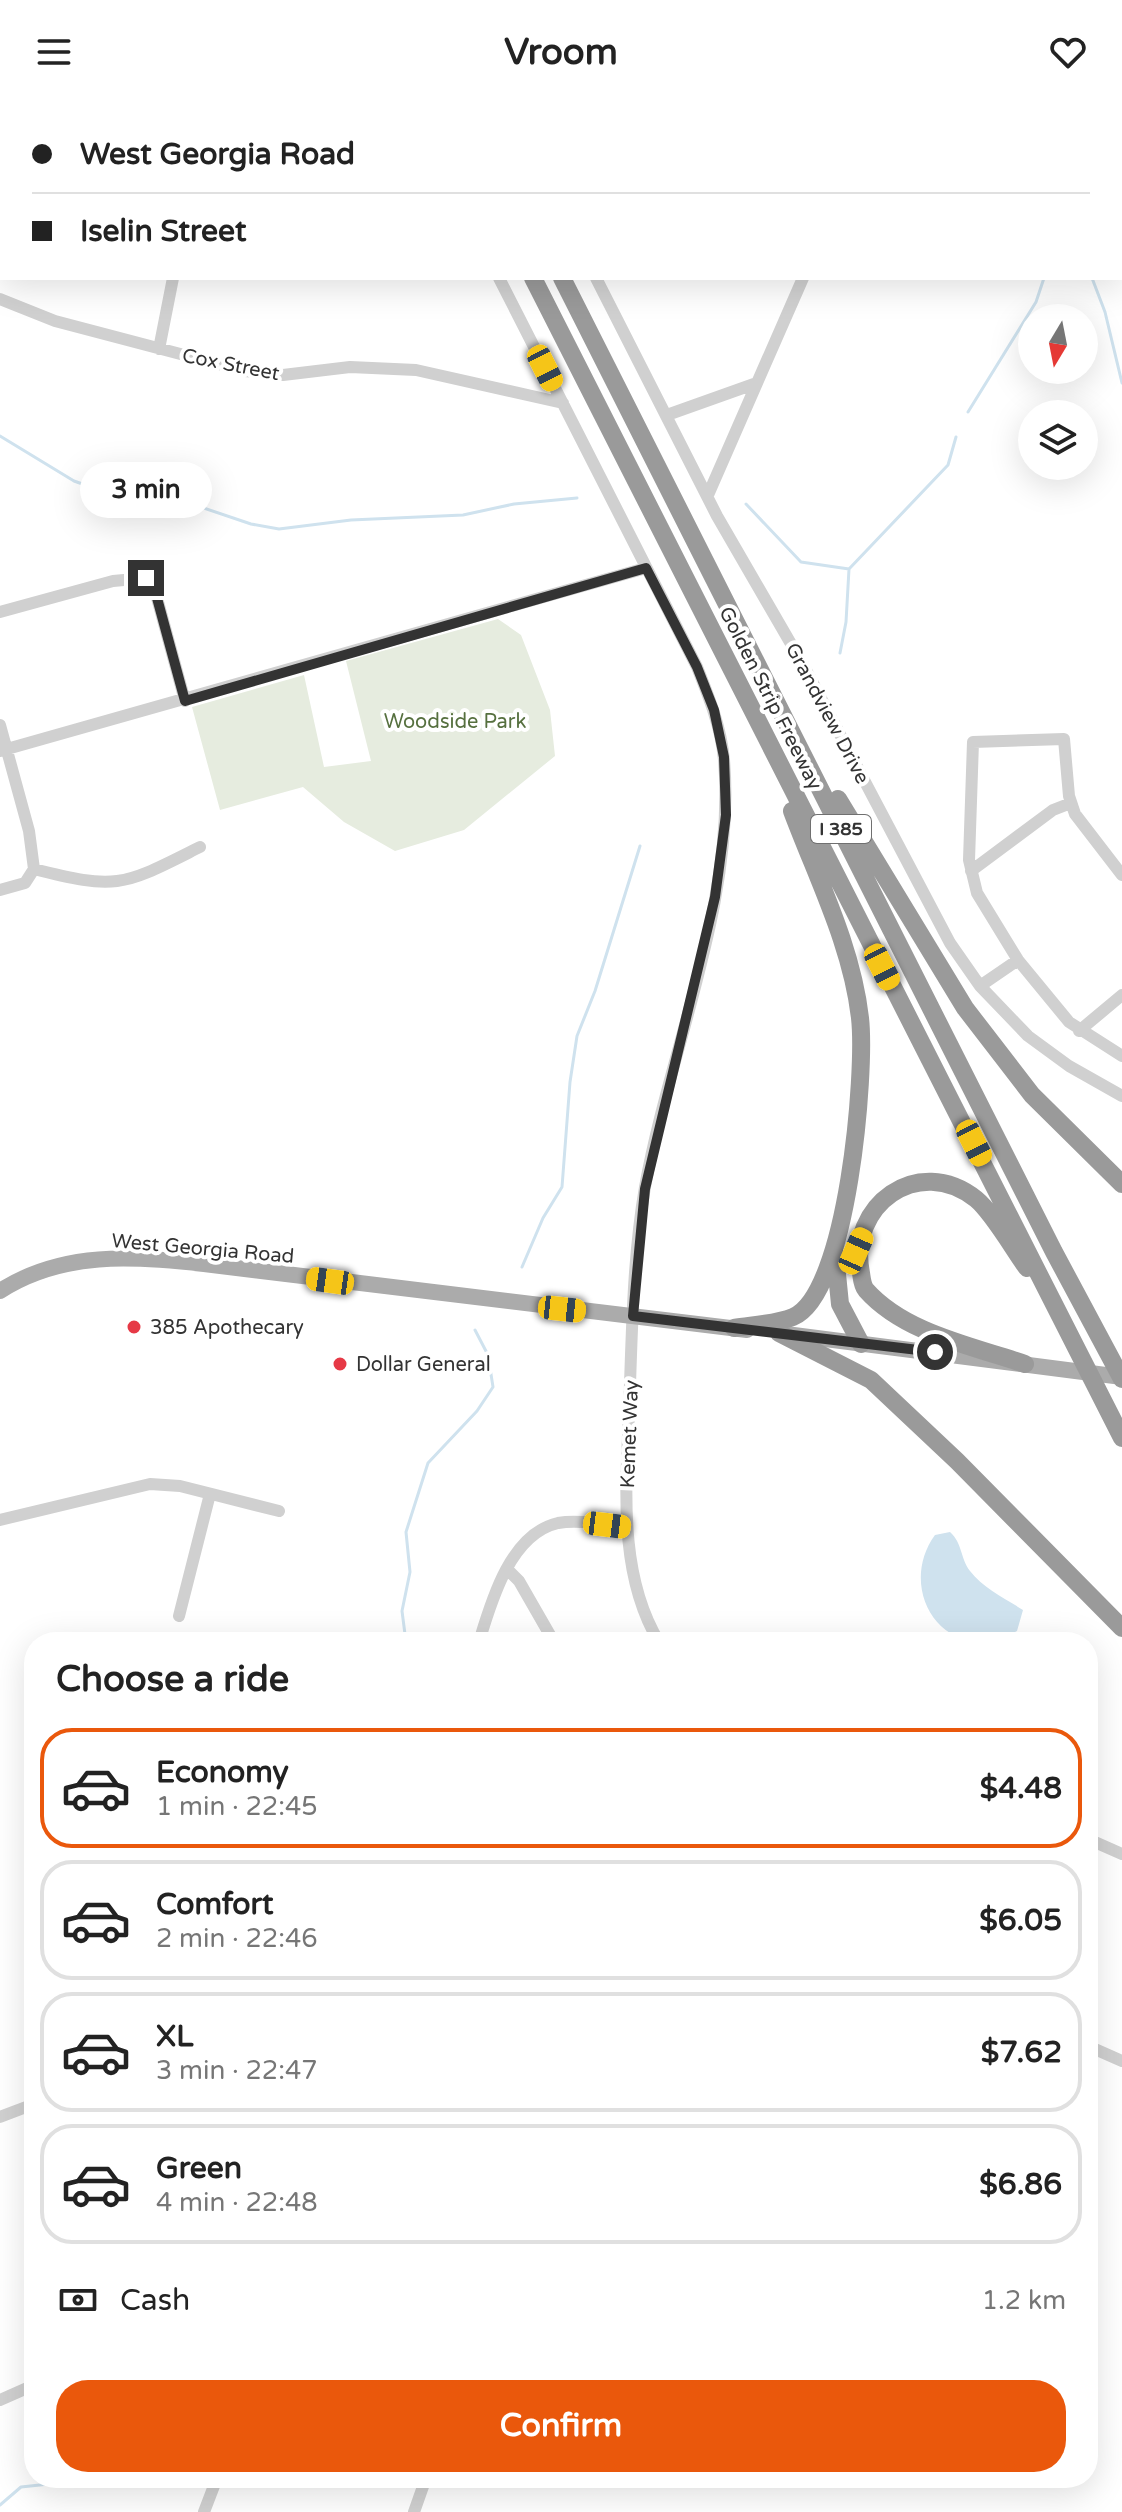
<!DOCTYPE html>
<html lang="en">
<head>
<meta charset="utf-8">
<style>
  :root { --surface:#fff; --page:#f6f6f6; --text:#222; --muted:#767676; --line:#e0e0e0; --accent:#ea580c }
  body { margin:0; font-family:"Varela Round",sans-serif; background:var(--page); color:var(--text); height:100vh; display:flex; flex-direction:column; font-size:30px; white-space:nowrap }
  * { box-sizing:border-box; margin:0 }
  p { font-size:26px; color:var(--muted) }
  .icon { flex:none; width:44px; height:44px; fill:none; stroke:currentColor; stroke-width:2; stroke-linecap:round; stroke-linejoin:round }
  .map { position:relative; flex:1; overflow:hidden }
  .drawer { position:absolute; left:24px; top:1528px; width:1074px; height:856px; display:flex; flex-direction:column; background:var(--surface); border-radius:32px; box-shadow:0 8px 32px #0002 }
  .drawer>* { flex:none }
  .banner { position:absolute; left:0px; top:0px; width:1122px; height:176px; box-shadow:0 8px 32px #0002; display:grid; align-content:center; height:176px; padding:0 32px; background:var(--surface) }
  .needle { width:52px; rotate:190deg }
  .fabs { position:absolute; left:1018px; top:200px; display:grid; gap:16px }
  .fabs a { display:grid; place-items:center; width:80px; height:80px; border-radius:50%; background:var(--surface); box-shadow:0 8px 32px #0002; font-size:40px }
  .end { position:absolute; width:36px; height:36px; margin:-18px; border:10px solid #333; background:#fff; box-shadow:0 0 0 4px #fff }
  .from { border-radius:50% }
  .bubble { position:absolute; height:56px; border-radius:28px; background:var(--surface); box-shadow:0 8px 32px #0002; font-size:26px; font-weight:700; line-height:56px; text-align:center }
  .car { position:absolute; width:24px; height:48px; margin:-24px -12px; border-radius:10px; box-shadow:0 0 6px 2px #0007; background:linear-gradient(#f5c518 24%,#345 0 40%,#f5c518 0 76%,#345 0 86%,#f5c518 0) }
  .banner b { display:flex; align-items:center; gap:28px; height:76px; font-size:30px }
  .banner b+b { border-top:2px solid var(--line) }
  .banner i { width:20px; height:20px; background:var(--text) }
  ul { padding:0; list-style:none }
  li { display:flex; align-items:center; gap:24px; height:120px; margin:0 16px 12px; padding:0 16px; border:4px solid var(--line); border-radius:32px }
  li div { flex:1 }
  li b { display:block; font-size:30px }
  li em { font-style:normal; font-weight:700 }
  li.selected { border-color:var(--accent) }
  li>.icon { width:72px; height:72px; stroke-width:1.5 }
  h2 { padding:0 32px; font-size:36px; line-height:96px }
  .pay { display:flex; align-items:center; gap:20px; height:88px; padding:0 32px; font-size:30px }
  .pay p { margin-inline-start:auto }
  .cta { display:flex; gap:16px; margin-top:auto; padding:16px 32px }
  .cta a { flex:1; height:92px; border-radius:32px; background:var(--accent); color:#fff; font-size:32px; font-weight:700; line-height:92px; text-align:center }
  header { display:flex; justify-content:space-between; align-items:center; height:104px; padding:0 32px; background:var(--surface); font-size:36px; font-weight:700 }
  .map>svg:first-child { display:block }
  .green { fill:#e6ecdf }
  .water { fill:#cfe2ee }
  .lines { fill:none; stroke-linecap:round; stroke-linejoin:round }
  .stream { stroke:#cfe2ee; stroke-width:3 }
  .minor { stroke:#d0d0d0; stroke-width:12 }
  .major { stroke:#ababab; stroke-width:16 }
  .highway { stroke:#9a9a9a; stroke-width:18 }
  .route { stroke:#333; stroke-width:10 }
  .poi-dot { fill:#e63946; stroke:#fff; stroke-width:3 }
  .labels { text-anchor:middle; stroke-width:8; stroke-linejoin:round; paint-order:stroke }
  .shield { fill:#fff; stroke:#707070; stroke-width:2 }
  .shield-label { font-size:18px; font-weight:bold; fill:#333 }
  .street-label { font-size:20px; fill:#333; stroke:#fff }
  .park-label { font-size:20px; fill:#56703f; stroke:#fff }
  .poi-label { font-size:20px; fill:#333; stroke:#fff; text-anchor:start }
</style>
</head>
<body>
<header><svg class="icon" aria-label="menu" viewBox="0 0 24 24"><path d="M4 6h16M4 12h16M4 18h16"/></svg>Vroom<svg class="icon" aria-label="heart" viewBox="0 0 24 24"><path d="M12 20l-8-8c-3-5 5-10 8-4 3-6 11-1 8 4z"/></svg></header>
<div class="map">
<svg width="1122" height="2408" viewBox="0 0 1122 2408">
  <rect width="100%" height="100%" fill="#fff"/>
  <!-- green -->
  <path class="green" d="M498,515L521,531L550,606L555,652L464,726L395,747L344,718L303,683L220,706L192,603L304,571L324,663L371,657L346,557Z"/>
  <!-- water -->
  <path class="water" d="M950,1428C963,1440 960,1454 970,1467C983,1484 1006,1495 1023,1506L1017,1527C945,1566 895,1486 935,1431Z"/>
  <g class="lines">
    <!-- stream -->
    <path class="stream" d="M1023,0L1024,2
      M1092,174L1105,208L1122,279
      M968,308L1036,198L1044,174
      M0,332L74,377L105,388L180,396L251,420L279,425L351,416L463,411L514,400L577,394
      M746,400L801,458L849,465
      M840,549L846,518L849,465L948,361L956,333
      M522,1163L543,1114L562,1083L570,978L577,932L595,887L640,742
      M406,1538L402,1507L410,1468L406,1428L428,1359L477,1307L493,1283L488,1251L475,1226
      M0,2401L21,2383L105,2374"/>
    <!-- minor -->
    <path class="minor" d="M410,0L411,2
      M507,0L508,2
      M802,0L814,2
      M1114,0L1115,2
      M190,2L191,0
      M957,2L961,0
      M1120,14L1122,19
      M0,58L2,57
      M499,174L697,563C709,593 721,623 724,656C736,798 670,944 645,1083C631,1164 632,1249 628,1331C625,1399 622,1477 659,1538
      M596,174L717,412L805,564L950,839L980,882L1028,932L1069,962L1122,992
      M0,195L55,217L245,267L283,271L350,263L416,266L563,299
      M159,245L173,174
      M667,311L754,280
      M708,391L803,174
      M0,508L113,477L146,474L154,483L185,597
      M0,621L29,727L34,765L25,779L0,786
      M0,647L646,464
      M34,765C119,787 124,781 200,743
      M971,767L1053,706L1071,699
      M1122,771L1075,710L1069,692L1064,635L973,638L969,756L977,789L1018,856L1069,918L1122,952
      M980,882L1018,856
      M1079,927L1122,891
      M0,1416L150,1380L180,1382L279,1407
      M508,1466L519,1477L554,1538
      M179,1512L210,1390
      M479,1538C491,1498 510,1430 558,1419C579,1415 605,1421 626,1423
      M1088,1735L1122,1750
      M1088,1942L1122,1957
      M0,2013L34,2000
      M0,2296L34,2281
      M204,2408L217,2374
      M414,2408L426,2374"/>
    <!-- major -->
    <path class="major" d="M0,1187C62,1147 133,1152 204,1160L747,1226
      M786,1230L1122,1273"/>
    <!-- highway -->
    <path class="highway" d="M445,0L446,2
      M474,0L475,2
      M533,174L1122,1334
      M562,174L1054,1148L1122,1275
      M838,695L965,904L1032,991L1122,1080
      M835,1150L840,1200L861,1240
      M734,1224C752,1221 776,1220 793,1213C848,1190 866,968 860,914C852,842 817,774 792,707
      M779,1229L871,1276L957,1357L1122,1524
      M1025,1260C972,1242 904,1229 866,1186C862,1181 862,1175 861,1169C847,1102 918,1049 976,1095C993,1109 1013,1145 1027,1164"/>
  </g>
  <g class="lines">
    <!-- route -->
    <path class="route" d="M146,474L154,483L185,597L646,464L697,563L714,606L724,653L726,711L715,793L645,1085L633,1212L935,1248"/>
  </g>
  <!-- markers -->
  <g class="poi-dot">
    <circle cx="134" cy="1223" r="8"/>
    <circle cx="340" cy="1260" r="8"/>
  </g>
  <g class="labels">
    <!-- shield labels -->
    <rect class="shield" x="811" y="711" width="60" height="28" rx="6"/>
    <g class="shield-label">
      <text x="841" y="731">I 385</text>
    </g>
    <!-- street labels -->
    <g class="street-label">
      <text transform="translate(231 260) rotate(11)" y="7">Cox Street</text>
      <text transform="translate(771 594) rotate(63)" y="7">Golden Strip Freeway</text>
      <text transform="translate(828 609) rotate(62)" y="7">Grandview Drive</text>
      <text transform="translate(203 1144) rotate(5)" y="7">West Georgia Road</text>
      <text transform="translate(629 1330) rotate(-88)" y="7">Kemet Way</text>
    </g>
    <!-- park labels -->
    <g class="park-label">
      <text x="455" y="624">Woodside Park</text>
    </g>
    <!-- poi labels -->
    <g class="poi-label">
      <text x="150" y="1230">385 Apothecary</text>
      <text x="356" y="1267">Dollar General</text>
    </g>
  </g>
</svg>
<div class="fabs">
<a><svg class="needle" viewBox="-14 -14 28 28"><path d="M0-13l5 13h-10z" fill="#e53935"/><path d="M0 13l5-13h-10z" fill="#767676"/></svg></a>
<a><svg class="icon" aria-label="layers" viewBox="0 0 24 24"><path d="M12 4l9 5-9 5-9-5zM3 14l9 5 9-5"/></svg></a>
</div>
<i class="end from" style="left:935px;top:1248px"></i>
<i class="end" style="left:146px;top:474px"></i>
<div class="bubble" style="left:80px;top:358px;width:132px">3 min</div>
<i class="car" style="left:545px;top:264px;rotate:153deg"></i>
<i class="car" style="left:882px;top:863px;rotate:153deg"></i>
<i class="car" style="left:974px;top:1039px;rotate:153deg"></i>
<i class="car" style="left:856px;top:1147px;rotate:24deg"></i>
<i class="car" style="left:330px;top:1177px;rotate:278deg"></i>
<i class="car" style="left:562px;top:1205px;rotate:96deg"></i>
<i class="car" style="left:607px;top:1421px;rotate:97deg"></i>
<div class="banner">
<b><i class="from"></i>West Georgia Road</b>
<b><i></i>Iselin Street</b>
</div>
<section class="drawer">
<h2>Choose a ride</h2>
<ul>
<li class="selected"><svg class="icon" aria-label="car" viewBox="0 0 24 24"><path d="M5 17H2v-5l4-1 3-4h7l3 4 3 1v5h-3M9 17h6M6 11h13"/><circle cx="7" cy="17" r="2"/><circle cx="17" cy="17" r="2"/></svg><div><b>Economy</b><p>1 min · 22:45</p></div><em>$4.48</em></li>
<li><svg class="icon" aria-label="car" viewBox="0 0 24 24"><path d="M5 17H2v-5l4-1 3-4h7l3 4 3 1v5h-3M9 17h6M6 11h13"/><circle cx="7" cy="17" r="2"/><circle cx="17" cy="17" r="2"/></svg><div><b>Comfort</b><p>2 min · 22:46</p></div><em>$6.05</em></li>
<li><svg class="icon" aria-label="car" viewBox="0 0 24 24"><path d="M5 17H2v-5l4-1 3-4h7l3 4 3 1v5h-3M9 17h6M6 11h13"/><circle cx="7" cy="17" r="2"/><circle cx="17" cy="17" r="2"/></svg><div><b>XL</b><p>3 min · 22:47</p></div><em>$7.62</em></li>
<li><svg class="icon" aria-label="car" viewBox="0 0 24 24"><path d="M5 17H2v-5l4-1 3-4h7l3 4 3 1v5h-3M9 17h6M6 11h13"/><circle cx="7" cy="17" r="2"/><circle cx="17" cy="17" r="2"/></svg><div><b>Green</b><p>4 min · 22:48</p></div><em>$6.86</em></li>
</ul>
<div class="pay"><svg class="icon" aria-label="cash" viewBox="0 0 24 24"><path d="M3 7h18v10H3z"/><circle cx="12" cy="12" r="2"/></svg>Cash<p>1.2 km</p></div>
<div class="cta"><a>Confirm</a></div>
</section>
</div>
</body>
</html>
